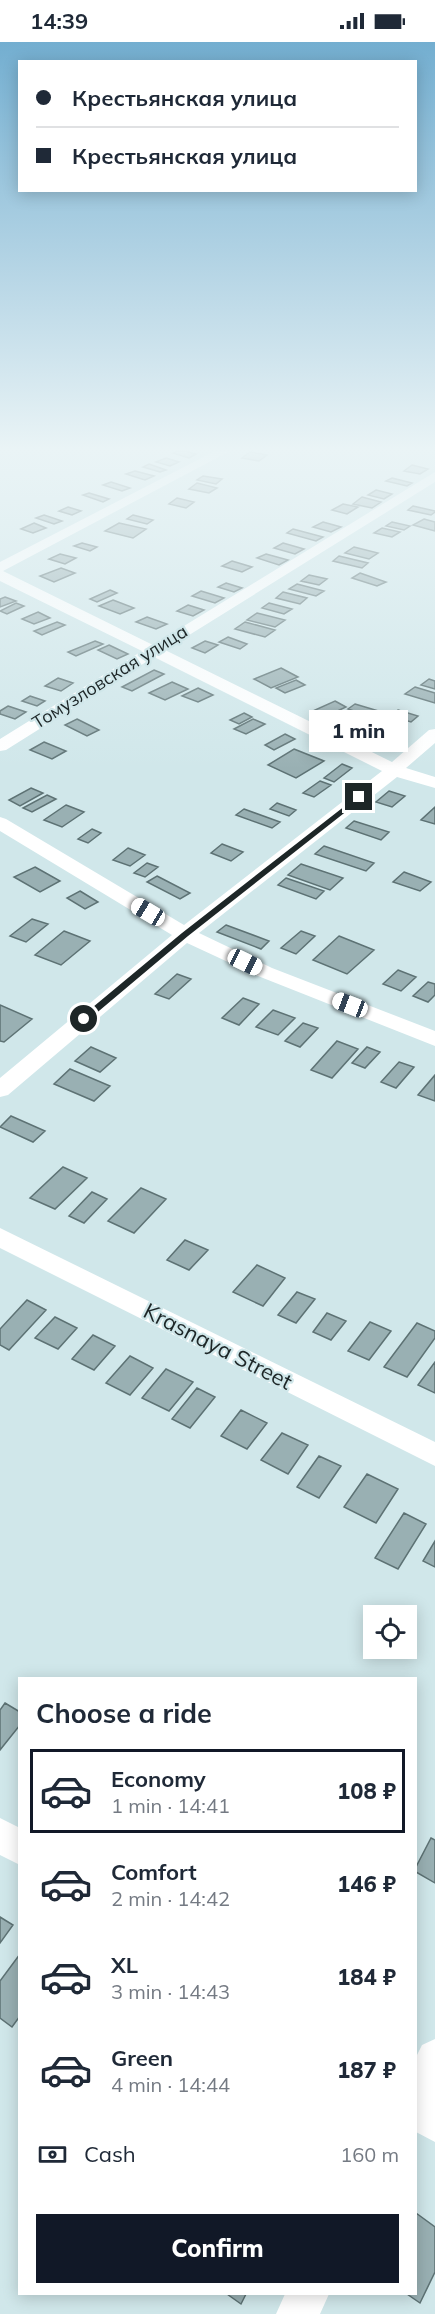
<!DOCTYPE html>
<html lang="en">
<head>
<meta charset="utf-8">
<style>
  :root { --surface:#fff; --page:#f6f6f7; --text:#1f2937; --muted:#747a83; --line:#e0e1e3; --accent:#111827 }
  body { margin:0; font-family:Mulish,sans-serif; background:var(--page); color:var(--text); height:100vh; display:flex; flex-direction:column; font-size:22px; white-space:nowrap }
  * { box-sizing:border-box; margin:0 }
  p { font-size:20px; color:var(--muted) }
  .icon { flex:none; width:33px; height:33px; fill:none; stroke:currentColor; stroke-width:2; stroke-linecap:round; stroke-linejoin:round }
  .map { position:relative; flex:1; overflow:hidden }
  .sheet { position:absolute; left:18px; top:1635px; width:399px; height:618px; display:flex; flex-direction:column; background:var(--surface); border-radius:0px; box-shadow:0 3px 15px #0003 }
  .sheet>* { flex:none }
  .top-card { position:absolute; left:18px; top:18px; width:399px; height:132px; border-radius:0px; box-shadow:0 3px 15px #0003; display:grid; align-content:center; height:132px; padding:0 18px; background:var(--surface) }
  .buttons { position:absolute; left:363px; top:1563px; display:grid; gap:12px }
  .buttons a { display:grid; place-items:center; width:54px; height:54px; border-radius:0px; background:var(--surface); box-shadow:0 3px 15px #0003; font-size:30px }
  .end { position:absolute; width:27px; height:27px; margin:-14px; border:8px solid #1d2627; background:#fff; box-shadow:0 0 0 3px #fff }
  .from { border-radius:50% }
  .bubble { position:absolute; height:42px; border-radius:0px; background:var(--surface); box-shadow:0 3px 15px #0003; font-size:20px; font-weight:800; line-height:42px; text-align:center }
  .car { position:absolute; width:18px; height:36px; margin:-18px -9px; border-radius:8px; box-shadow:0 0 4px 2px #0007; background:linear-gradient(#fff 24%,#345 0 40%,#fff 0 76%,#345 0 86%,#fff 0) }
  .top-card b { display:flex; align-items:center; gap:21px; height:57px; font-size:22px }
  .top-card b+b { border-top:2px solid var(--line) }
  .top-card i { width:15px; height:15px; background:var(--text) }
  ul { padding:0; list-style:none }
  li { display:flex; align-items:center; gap:18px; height:84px; margin:0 12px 9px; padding:0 6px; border:3px solid transparent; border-radius:0px }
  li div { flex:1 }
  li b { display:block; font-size:22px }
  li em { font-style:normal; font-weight:800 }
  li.on { border-color:var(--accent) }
  li>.icon { width:54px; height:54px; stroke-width:1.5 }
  h2 { padding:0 18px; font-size:27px; line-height:72px }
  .pay { display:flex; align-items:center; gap:15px; height:66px; padding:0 18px; font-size:22px }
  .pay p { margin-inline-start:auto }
  .action { display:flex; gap:12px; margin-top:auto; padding:12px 18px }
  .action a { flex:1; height:69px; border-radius:0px; background:var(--accent); color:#fff; font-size:24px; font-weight:800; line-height:69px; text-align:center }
  .status { display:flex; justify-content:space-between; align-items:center; height:42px; padding:0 30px; background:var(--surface); direction:ltr }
  .status svg { height:16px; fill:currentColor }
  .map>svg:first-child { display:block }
  .building { fill:#99b0b3; stroke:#5d7274; stroke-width:1.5 }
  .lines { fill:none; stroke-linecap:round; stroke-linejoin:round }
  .minor { fill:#fff; fill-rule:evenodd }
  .route { fill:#1d2627 }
  .labels { text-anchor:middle; stroke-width:4.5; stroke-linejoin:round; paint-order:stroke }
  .far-street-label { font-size:18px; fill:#1d2627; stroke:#d0e7ea }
  .street-label { font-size:22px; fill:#1d2627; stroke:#d0e7ea }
</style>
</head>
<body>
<div class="status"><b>14:39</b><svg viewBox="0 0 49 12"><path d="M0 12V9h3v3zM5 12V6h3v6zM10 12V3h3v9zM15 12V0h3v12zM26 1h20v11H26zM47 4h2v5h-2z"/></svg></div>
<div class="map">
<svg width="435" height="2272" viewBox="0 0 435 2272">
  <rect width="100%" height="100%" fill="#d0e7ea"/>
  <!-- building -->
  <path class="building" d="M177,409H185L196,412L189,416L173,411Z
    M250,410L267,413L259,419L242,416Z
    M166,416L179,420L170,424L156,420Z
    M149,422L166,428L160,430L143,425Z
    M412,423L428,427L420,432L404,429Z
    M135,429L154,434L145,438L126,432Z
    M203,434L222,437L216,442L197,438Z
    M392,436L412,441L407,444L386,439Z
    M111,440L130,446L122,449L103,443Z
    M197,441L217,446L209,451L189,447Z
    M376,448L392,452L384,457L368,453Z
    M89,451L109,457L103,460L83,453Z
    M362,455L381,460L372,466L353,462Z
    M177,456L194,460L186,466L169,462Z
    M343,462L358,465L347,472L332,468Z
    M413,464L435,469V470L431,473L408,468Z
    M68,465L81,469L72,473L59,469Z
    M44,473L62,479L54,482L36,476Z
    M133,473L153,478L147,482L127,477Z
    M424,477L435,480V489L413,483Z
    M323,480L341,485L331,490L313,485Z
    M392,480L410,484L404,488L386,484Z
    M34,481L46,486L33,491L21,487Z
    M119,481L146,487L133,496L105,489Z
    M382,486L400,490L392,495L374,491Z
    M293,487L323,495L316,499L287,491Z
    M82,501L97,505L90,509L74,504Z
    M283,501L304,507L295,512L274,506Z
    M354,505L378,511L369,517L345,511Z
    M60,512L76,516L65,522L49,517Z
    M266,512L288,518L279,523L257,516Z
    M339,514L368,521L362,526L333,519Z
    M232,519L252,525L242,530L222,524Z
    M61,526L75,531L54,540L40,534Z
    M360,531L386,540L377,544L352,536Z
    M309,533L327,537L319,543L301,539Z
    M226,541L242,546L234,550L218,545Z
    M297,542L324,549L316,554L289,547Z
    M110,548L117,551L97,560L90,557Z
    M201,549L224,556L215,561L192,554Z
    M283,550L307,556L300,562L276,556Z
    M5,555L16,559L0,565V557Z
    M113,558L134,566L120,572L99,564Z
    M16,561L24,564L7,572L0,569Z
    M269,561L292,567L284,572L262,566Z
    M188,563L204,568L193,574L177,569Z
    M38,570L50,576L34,582L22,577Z
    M257,571L285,578L275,585L247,578Z
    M147,575L167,582L156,587L136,580Z
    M57,580L65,583L42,593L34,589Z
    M245,580L275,588L265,595L235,587Z
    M228,595L247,602L240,607L219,600Z
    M95,599L103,602L76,614L68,610Z
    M205,599L218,603L205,611L192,606Z
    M109,603L128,612L117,617L98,608Z
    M281,626L298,635L271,646L254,637Z
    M154,628L164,632L132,649L122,645Z
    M58,636L73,641L61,649L45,644Z
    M429,637L435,639V647L421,643Z
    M296,638L305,643L285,651L276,646Z
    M172,640L188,647L165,658L149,651Z
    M415,645L435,651V661L405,652Z
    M198,646L213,653L198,660L182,654Z
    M30,654L45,659L37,664L22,659Z
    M335,659L346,665L327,674L315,668Z
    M355,662L382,670L374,676L348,667Z
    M8,664L26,670L15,677L0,672V669Z
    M398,668L418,674L411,680L391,674Z
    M244,671L252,675L239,682L230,678Z
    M77,677L99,688L87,694L65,683Z
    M253,677L265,682L246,692L234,687Z
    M378,684L396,690L388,696L370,691Z
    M285,692L295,697L274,708L265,703Z
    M44,700L66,709L52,717L30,708Z
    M294,707L324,719L296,736L268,723Z
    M342,722L352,726L334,740L324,736Z
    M320,739L331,743L314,755L303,751Z
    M31,746L43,751L20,764L9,758Z
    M389,749L405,754L392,765L376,760Z
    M47,753L56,757L32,770L23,766Z
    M277,761L296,768L289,774L270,767Z
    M66,763L84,770L62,785L44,778Z
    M435,765V782L421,778Z
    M244,767L280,780L272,786L236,773Z
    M354,779L389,790L381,798L346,786Z
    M92,787L101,791L88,801L78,797Z
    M222,802L243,810L231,819L211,811Z
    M324,804L374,821L366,829L315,812Z
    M128,806L145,813L130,824L113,818Z
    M147,821L158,825L145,835L134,831Z
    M301,822L343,836L330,848L288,833Z
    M35,825L60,839L40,850L14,835Z
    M404,830L431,840L420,849L393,840Z
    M157,834L190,851L180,857L147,840Z
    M286,836L324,849L316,857L278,843Z
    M80,849L98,860L85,867L67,856Z
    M32,877L48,882L26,900L10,894Z
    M226,883L269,899L261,907L217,890Z
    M64,889L90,899L61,923L35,913Z
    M301,889L315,894L296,912L281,906Z
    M339,894L374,908L347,932L313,918Z
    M398,928L416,935L401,949L383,942Z
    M177,932L191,937L169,957L155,952Z
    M428,940L435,942V953L428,960L413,954Z
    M243,956L259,962L239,983L222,976Z
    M0,963L32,977L4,1000L0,999Z
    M273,968L295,976L278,993L256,985Z
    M303,981L318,986L300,1005L285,999Z
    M337,999L358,1007L332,1036L311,1028Z
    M91,1005L116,1016L100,1030L75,1019Z
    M367,1005L380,1010L365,1026L352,1021Z
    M399,1020L414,1025L396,1046L381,1040Z
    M70,1027L110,1044L94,1059L54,1042Z
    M435,1033V1059L418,1053Z
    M11,1074L45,1089L33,1100L0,1085Z
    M63,1125L87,1136L55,1167L30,1156Z
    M141,1146L166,1157L134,1191L108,1179Z
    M92,1150L107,1157L84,1181L69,1174Z
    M185,1198L208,1208L189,1228L167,1218Z
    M257,1223L285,1236L263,1264L233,1250Z
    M297,1250L315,1257L296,1281L278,1273Z
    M27,1258L46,1268L9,1308L0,1303V1287Z
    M327,1271L346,1279L331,1298L313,1290Z
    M55,1275L77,1286L58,1307L35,1296Z
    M370,1280L391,1289L369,1318L348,1309Z
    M417,1281L435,1289V1296L407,1335L384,1325Z
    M93,1293L115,1304L94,1328L72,1317Z
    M130,1314L153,1326L130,1353L106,1341Z
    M435,1320V1351L418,1343Z
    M166,1327L193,1340L169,1369L142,1356Z
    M197,1346L215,1355L190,1386L172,1377Z
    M241,1368L267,1381L247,1407L221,1394Z
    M282,1391L308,1403L288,1432L261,1418Z
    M319,1414L341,1424L319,1456L297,1445Z
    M367,1432L398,1447L376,1481L344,1465Z
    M404,1471L426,1482L398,1527L375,1516Z
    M435,1499V1525L423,1519Z
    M5,1661L20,1670V1683L0,1708V1668Z
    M431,1796L435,1798V1841L416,1830V1825Z
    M0,1875L13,1883L0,1901Z
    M20,1912V1974L12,1985L0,1976V1939Z
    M416,2171L435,2185V2230L420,2261L407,2252H416Z
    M227,2252H246L241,2262Z"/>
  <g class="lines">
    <!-- minor -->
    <path class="minor" d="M215,409H230L3,529L153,603L435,430V440L165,608L392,720L429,688L435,687V701L406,726L435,735V746L397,735L199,891L272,926L435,989V1004L258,934L187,901L8,1053L0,1055V1036L172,893L0,789V775L6,777L184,883L382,729L154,615L6,708L0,709V697L142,609L0,539V520Z
      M0,1186L435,1400V1424L0,1206Z
      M0,1776L20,1786V1823L0,1813Z
      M435,1997V2100L416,2090V2015L422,2003Z
      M285,2252H329L320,2272H276Z"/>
  </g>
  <!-- sky -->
  <linearGradient id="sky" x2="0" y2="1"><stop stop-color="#73aed0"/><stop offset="0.56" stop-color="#eaf4f6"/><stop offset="1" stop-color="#eaf4f6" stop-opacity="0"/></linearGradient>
  <rect width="435" height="727" fill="url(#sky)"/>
  <!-- route -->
  <path class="route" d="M359,753L362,757L188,894L87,979H81V975L182,891Z"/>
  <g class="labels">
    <!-- far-street labels -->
    <g class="far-street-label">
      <text transform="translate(110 635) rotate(-32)" y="6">Томузловская улица</text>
    </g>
    <!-- street labels -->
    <g class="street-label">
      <text transform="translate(218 1304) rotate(27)" y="8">Krasnaya Street</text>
    </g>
  </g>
</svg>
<div class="buttons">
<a><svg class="icon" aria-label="locate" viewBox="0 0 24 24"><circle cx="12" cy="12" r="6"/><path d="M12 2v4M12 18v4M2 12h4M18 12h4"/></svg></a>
</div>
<i class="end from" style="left:84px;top:977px"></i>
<i class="end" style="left:359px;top:755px"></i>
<div class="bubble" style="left:309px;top:668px;width:99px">1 min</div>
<i class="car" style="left:148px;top:870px;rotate:301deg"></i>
<i class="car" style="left:245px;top:920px;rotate:116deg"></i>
<i class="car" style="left:350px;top:963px;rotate:291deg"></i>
<div class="top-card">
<b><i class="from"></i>Крестьянская улица</b>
<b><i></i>Крестьянская улица</b>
</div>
<section class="sheet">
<h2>Choose a ride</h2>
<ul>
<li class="on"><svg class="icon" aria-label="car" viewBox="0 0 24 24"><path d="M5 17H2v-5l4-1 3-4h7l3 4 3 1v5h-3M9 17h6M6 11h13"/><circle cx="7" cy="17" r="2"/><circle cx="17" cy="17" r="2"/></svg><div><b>Economy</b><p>1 min · 14:41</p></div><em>108 ₽</em></li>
<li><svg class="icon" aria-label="car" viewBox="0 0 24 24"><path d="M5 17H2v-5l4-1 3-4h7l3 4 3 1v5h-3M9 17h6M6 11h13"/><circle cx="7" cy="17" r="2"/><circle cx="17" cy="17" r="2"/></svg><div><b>Comfort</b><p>2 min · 14:42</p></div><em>146 ₽</em></li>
<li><svg class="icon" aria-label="car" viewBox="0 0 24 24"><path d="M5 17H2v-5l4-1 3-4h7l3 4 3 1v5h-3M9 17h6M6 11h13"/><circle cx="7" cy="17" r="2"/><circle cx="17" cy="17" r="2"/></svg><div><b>XL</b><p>3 min · 14:43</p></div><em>184 ₽</em></li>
<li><svg class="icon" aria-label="car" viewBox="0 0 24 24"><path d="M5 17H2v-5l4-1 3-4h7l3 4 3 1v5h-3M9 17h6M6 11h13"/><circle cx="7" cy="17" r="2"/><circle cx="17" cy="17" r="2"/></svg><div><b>Green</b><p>4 min · 14:44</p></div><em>187 ₽</em></li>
</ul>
<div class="pay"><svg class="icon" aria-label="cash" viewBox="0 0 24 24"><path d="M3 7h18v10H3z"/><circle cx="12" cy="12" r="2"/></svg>Cash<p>160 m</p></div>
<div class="action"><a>Confirm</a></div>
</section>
</div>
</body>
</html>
